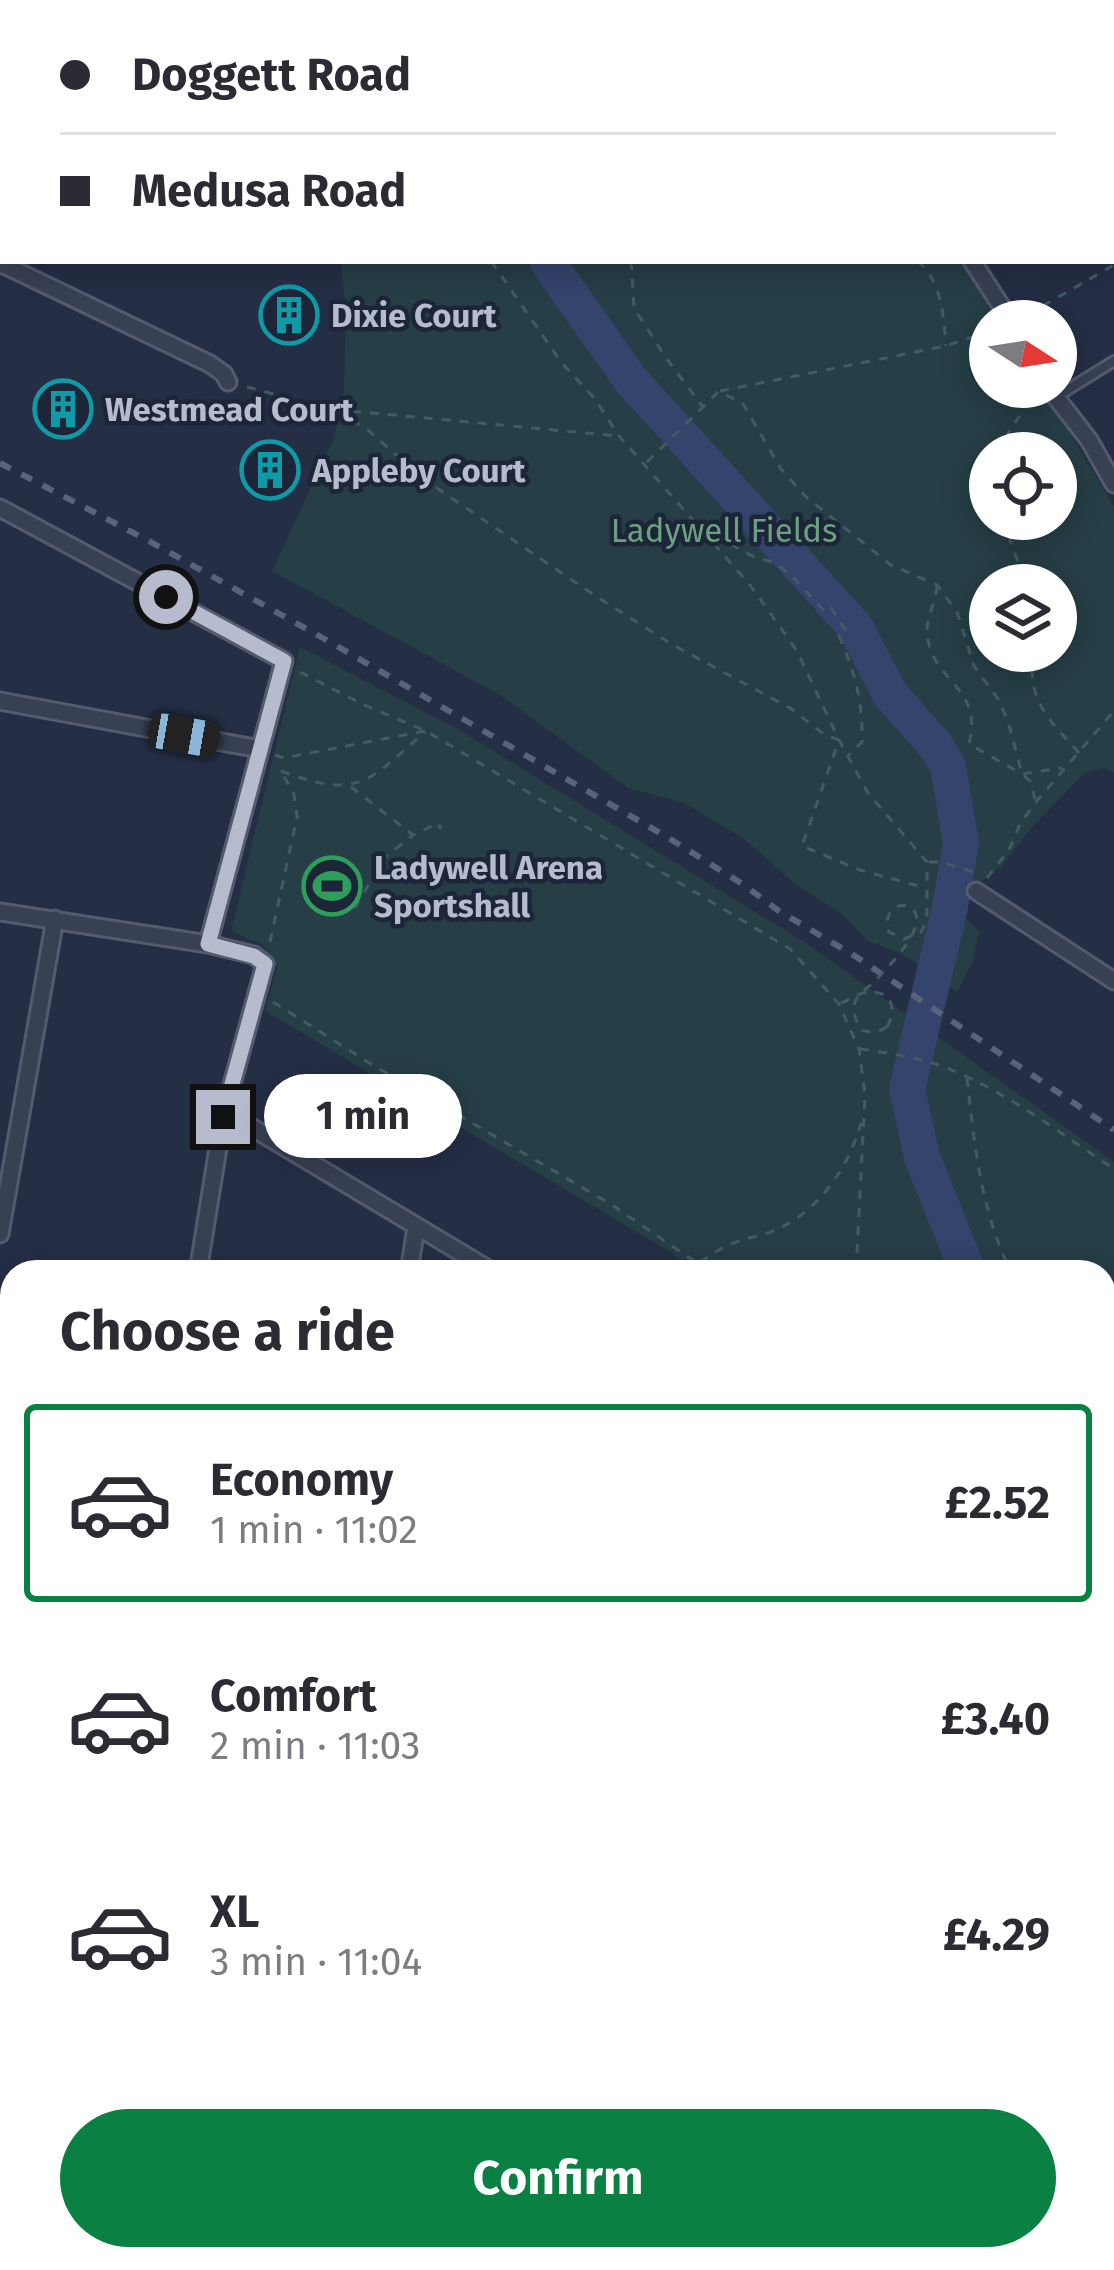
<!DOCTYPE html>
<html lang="en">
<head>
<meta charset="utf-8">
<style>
  :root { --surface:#fff; --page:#f2f2f3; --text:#2b2b33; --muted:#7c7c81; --line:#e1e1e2; --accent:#0b8043 }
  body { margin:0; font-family:"Fira Sans",sans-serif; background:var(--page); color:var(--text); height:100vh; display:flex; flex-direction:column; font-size:45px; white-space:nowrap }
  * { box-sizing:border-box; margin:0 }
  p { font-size:39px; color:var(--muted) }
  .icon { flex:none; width:66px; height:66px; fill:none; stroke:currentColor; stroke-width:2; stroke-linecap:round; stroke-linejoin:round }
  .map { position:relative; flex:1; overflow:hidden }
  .side { position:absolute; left:0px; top:1260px; width:1116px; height:1011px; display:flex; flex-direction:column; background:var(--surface); border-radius:36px 36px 0 0; box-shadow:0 6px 30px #0003 }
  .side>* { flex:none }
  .top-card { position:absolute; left:0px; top:0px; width:1116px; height:264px; box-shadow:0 6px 30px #0003; display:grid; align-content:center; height:264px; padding:0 60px; background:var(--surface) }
  .needle { width:78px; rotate:102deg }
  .tools { position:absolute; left:969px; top:300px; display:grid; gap:24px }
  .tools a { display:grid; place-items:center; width:108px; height:108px; border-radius:50%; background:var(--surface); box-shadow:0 6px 30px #0003; font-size:60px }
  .end { position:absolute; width:54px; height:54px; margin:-27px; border:15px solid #b6bcce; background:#111; box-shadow:0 0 0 6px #111 }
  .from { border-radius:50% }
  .bubble { position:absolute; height:84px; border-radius:42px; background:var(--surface); box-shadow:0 6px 30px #0003; font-size:39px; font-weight:700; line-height:84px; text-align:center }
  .car { position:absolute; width:36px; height:72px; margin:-36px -18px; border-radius:15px; box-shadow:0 0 9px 3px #0007; background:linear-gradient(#222 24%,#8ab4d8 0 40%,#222 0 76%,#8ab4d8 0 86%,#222 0) }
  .top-card b { display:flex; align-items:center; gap:42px; height:114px; font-size:45px }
  .top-card b+b { border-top:3px solid var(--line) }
  .top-card i { width:30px; height:30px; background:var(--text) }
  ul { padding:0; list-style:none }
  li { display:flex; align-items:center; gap:36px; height:198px; margin:0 24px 18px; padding:0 36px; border:6px solid transparent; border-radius:12px }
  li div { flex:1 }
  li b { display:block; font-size:45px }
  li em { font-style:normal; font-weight:700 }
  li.on { border-color:var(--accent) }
  li>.icon { width:108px; height:108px; stroke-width:1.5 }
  h2 { padding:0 60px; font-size:54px; line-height:144px }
  .cta { display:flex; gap:24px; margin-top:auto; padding:24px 60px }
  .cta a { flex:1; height:138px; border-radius:72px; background:var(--accent); color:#fff; font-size:48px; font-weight:700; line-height:138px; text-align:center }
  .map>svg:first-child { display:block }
  .medical { fill:#363144 }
  .green { fill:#263e46; fill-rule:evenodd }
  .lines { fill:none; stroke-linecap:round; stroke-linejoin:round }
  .river { stroke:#34446c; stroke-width:36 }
  .service-casing { stroke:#545b6e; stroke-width:14 }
  .pedestrian-casing { stroke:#545b6e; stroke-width:18 }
  .minor-casing { stroke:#545b6e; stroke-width:21 }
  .trunk-casing { stroke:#40485b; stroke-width:33 }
  .path { stroke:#445b62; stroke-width:3; stroke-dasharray:9 9; stroke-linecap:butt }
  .service { stroke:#384054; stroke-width:8 }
  .pedestrian { stroke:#384054; stroke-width:12 }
  .minor { stroke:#384054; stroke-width:15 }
  .trunk { stroke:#686864; stroke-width:27 }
  .rail { stroke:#5a637b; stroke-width:6; stroke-dasharray:12 12; stroke-linecap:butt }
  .path-bridge { stroke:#445b62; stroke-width:3; stroke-dasharray:9 9; stroke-linecap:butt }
  .route { stroke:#b6bcce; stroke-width:15 }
  .labels { text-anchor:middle; stroke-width:9; stroke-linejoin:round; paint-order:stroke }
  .poi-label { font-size:33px; font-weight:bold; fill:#b6bcce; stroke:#1d2539; text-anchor:start }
  .park-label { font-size:33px; fill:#6aa17e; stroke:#1d2539 }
</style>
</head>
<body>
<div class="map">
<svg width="1114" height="2270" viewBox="0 0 1114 2270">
  <rect width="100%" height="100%" fill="#242e45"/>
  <!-- medical -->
  <path class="medical" d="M1104,1510L1114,1518V2199L1104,2194Z"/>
  <!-- green -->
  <path class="green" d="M0,0H417L418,3H3V75L0,74Z
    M341,261H965L1002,321H990V387H1042L1114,507V772L1103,768L1085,773L1032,827L1001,867L974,887L956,907L979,932L973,961L957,992L900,953L867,941L844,916L794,883L744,839L684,803L628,788L500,695L272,571L334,438L344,388L346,316ZM990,453H1056V519H990ZM990,585H1056V651H990Z
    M300,647L456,728L806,943L1114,1162V1517L1104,1509V1272H694L670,1252L265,1011L277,968L263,945L231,931Z
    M881,2259H1003L1029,2270H874Z"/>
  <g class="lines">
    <!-- river -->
    <path class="river" d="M350,0L355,3
      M547,261L630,379L856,628L890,694L936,746L948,766L961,843L950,907L907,1089L922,1157L968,1272
      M1104,1465L1114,1479"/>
    <!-- service casing -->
    <g class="service-casing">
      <path id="service" d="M1056,397L1114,361
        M1104,1604L1114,1585
        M1104,2089L1114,2079
        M737,2270L746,2259"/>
    </g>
    <!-- pedestrian casing -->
    <g class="pedestrian-casing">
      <path id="pedestrian" d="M0,1816L12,1818
        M1104,2200L1114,2205"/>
    </g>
    <!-- minor casing -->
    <g class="minor-casing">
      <path id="minor" d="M1070,0L1072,3
        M1113,62H1114
        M972,261L1011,321
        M0,263L210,364L224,374L228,382
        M1048,387L1089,440L1114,484
        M0,508L284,661L208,944
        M0,701L260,749
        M976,891L1114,981
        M0,912L208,944L254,955L265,964L223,1117L198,1272
        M223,1117L236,1118L493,1272
        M0,1234L55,919
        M409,1272L416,1227
        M0,1564L12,1565
        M266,2259L290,2266L292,2259
        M108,2270L111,2259
        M506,2270L509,2259
        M849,2270L855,2259"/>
    </g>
    <!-- trunk casing -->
    <g class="trunk-casing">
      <path id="trunk" d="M0,1882L12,1886
        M1104,2255L1114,2260"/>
    </g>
    <!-- path -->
    <path class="path" d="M272,0L273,3
      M402,0L405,3
      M0,45H3
      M491,261L561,362L595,399L619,436L750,585L797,651L839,740L868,793L927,862V919L921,932L904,939L889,932C883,917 892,903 908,906C921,913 917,924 912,935
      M631,261L634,308L666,358L703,407L718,392L742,402L781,469L806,497L891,565L937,585L957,612L974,666L998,699L1008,721L1022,774L1030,781L1036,802
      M918,261C943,285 943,314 946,346
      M1027,315L1114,265
      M247,387L329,409L618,436
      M720,391L946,346L990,331
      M337,410L369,431L425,480L594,595L673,645L790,708L825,735L839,740L802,846L860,870L926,888
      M995,453L1032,397
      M647,462L703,407
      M990,464V484
      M1002,519L1027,585
      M713,540L728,543L756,558L774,562L793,577L825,612L831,608L846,631L839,636C855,672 863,702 862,742L849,755
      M937,586C936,602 926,618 927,633C931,683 984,685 969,744L1022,774L1062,768
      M1033,651C1027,702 1048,718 1079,753
      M300,672L362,704L426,731L790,949L839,1004L859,1049L865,1095L856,1272
      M275,755L284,758L425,731
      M281,771C359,800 368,782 425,732
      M351,787L413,835L438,823L441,829
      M929,862H941L977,873
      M987,878L1009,850L1020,824L1036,802L1114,711
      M355,908L384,858L412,836
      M270,942L297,817L294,794L281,771
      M273,1002L368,1062L612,1205L710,1272
      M841,1003C847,1001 853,997 860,994C887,986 900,1004 887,1027
      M860,1049C889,1053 917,1057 944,1067C1003,1089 1061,1134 1114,1169
      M967,1078C974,1143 981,1212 1011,1272
      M700,1262C711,1255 722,1247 734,1243C746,1238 759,1236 771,1232C818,1213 848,1169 861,1123
      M1104,1390L1114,1396
      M1104,1742L1114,1745
      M984,2259L985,2270
      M1006,2270H1010"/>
    <!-- service -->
    <use href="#service" class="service"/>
    <!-- pedestrian -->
    <use href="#pedestrian" class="pedestrian"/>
    <!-- minor -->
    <use href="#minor" class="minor"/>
    <!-- trunk -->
    <use href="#trunk" class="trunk"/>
    <!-- rail -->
    <path class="rail" d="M587,3L595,0
      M656,3L667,0
      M0,85H3
      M0,463L149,541L321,637L667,837L744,885L779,911L855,956L1114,1130"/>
    <!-- path-bridge -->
    <path class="path-bridge" d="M887,1027L875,1033L861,1030C856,1021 852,1012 855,1002C858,993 868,988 875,981C888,967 903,952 912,935"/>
  </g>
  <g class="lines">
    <!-- route -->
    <path class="route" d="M166,597L284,661L208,944L254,956L265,964L223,1117"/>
  </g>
  <!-- icons -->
  <defs>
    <g id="building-ring" transform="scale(3)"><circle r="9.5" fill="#1d2539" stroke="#0f9aa8" stroke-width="1.5"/><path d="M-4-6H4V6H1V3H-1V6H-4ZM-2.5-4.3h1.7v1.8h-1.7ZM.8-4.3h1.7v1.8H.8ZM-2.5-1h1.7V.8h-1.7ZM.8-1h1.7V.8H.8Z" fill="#0f9aa8"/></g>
    <g id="stadium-ring" transform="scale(3)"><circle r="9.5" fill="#1d2539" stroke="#2e9e5b" stroke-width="1.5"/><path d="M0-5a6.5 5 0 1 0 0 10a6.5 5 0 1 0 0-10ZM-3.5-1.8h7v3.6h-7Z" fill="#2e9e5b"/></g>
  </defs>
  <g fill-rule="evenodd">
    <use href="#building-ring" x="289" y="315"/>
    <use href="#building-ring" x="63" y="409"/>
    <use href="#building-ring" x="270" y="470"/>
    <use href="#stadium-ring" x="332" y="886"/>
  </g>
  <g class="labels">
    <!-- poi labels -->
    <g class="poi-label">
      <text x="331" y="327">Dixie Court</text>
      <text x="105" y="421">Westmead Court</text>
      <text x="312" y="482">Appleby Court</text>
      <text x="374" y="879">Ladywell Arena<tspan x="374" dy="38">Sportshall</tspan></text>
    </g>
    <!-- park labels -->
    <g class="park-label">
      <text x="724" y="542">Ladywell Fields</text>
    </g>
  </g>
</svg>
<div class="tools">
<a><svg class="needle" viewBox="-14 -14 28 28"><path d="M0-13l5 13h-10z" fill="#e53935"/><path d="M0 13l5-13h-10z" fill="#7c7c81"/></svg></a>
<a><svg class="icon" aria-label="locate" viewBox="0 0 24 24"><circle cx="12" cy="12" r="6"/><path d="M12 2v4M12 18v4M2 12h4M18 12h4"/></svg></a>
<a><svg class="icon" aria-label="layers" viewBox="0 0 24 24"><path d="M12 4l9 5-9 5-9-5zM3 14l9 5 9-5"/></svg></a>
</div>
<i class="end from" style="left:166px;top:597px"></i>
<i class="end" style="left:223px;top:1117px"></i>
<div class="bubble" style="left:264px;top:1074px;width:198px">1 min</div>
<i class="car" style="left:184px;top:735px;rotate:100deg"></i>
<div class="top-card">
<b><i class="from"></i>Doggett Road</b>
<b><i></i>Medusa Road</b>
</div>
<section class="side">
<h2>Choose a ride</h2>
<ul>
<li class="on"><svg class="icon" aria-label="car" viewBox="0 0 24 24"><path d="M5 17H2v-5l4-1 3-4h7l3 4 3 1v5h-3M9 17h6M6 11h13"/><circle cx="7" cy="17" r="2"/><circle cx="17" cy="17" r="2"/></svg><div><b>Economy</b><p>1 min · 11:02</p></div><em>£2.52</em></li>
<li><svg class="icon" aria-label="car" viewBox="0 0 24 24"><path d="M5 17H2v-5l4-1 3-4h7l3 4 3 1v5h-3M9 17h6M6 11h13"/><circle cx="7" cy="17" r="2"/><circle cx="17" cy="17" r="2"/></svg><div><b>Comfort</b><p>2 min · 11:03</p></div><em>£3.40</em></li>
<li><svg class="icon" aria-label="car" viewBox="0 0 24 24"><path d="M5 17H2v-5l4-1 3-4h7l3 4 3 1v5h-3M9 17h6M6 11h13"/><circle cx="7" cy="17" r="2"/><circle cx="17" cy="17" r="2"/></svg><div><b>XL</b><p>3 min · 11:04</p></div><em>£4.29</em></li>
</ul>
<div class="cta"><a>Confirm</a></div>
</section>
</div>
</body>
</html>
